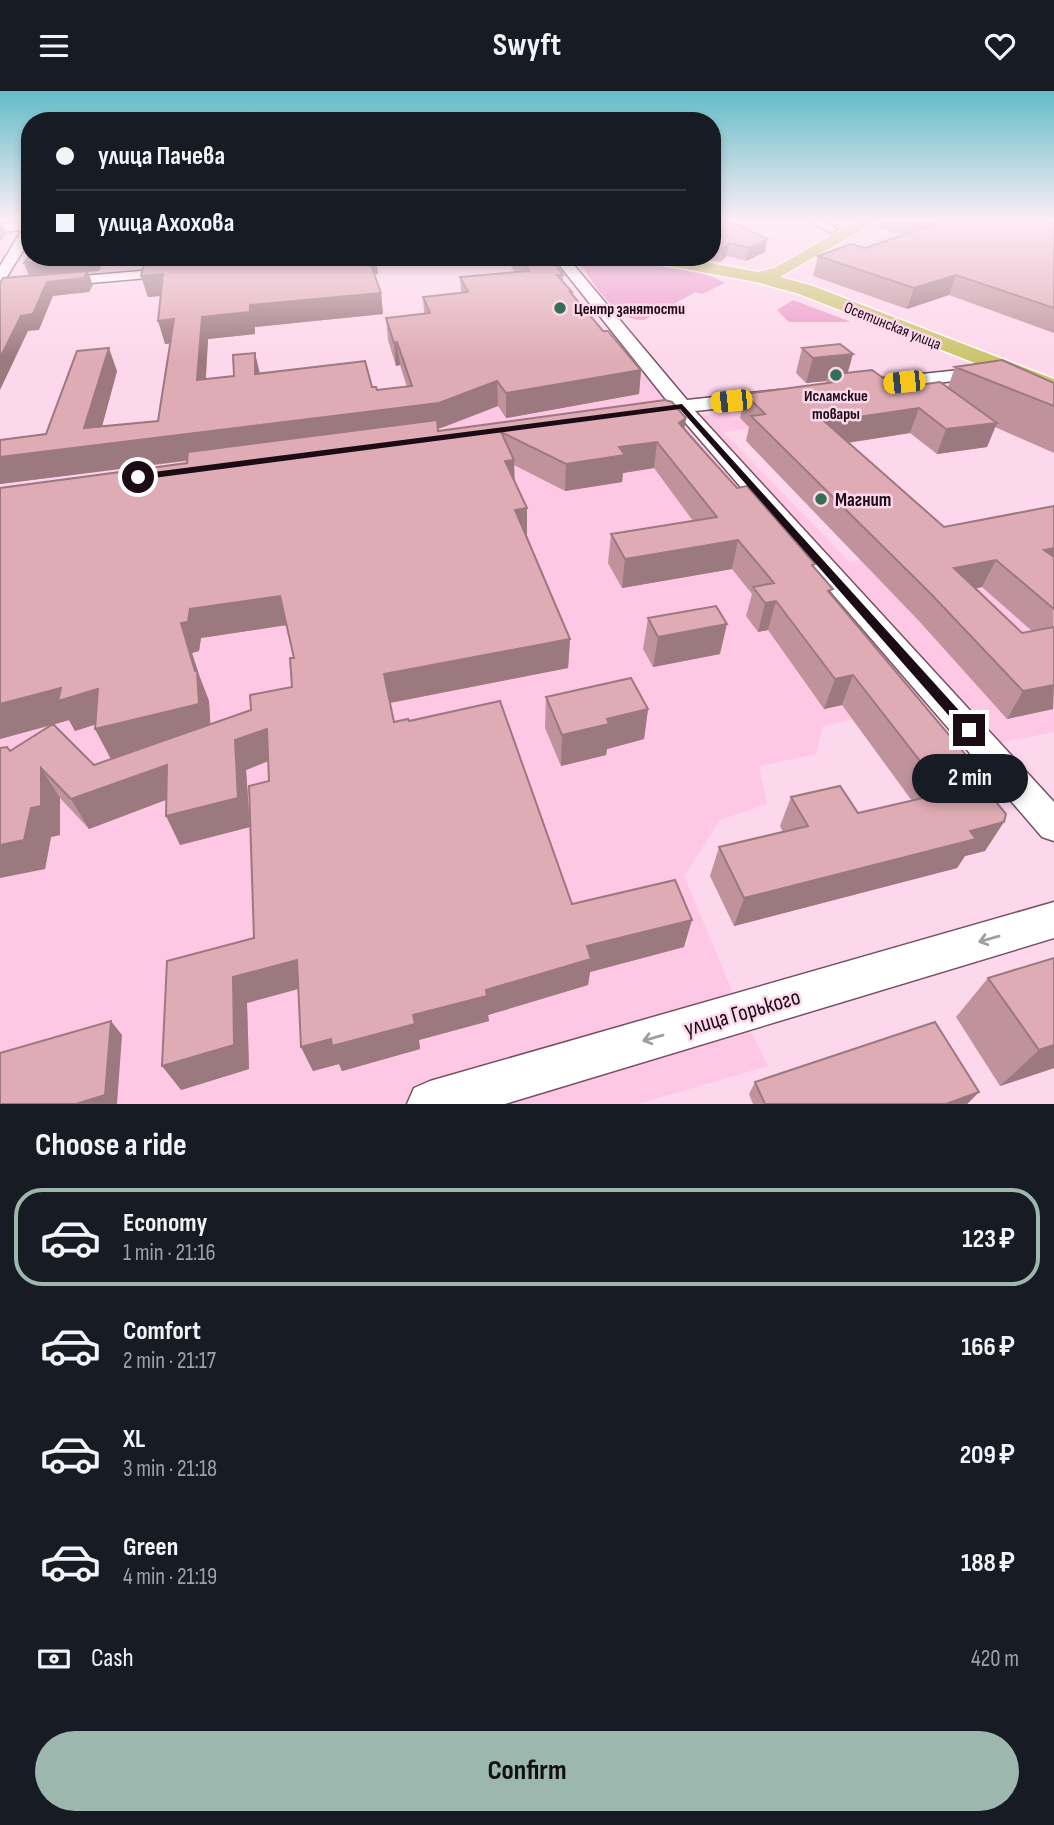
<!DOCTYPE html>
<html lang="en">
<head>
<meta charset="utf-8">
<style>
  :root { --surface:#171b24; --page:#242831; --text:#f1f3f6; --muted:#9ea1a6; --line:#363941; --accent:#9cb7ae }
  body { margin:0; font-family:"Sofia Sans Condensed",sans-serif; background:var(--page); color:var(--text); height:100vh; display:flex; flex-direction:column; font-size:26px; white-space:nowrap }
  * { box-sizing:border-box; margin:0 }
  p { font-size:23px; color:var(--muted) }
  .icon { flex:none; width:38px; height:38px; fill:none; stroke:currentColor; stroke-width:2; stroke-linecap:round; stroke-linejoin:round }
  .map { position:relative; height:1013px; overflow:hidden }
  .sheet { display:flex; flex-direction:column; background:var(--surface); flex:1 }
  .sheet>* { flex:none }
  .banner { position:absolute; left:21px; top:21px; width:700px; height:154px; border-radius:28px; box-shadow:0 4px 10px #0003; display:grid; align-content:center; height:154px; padding:0 35px; background:var(--surface) }
  .end { position:absolute; width:32px; height:32px; margin:-16px; border:9px solid #1a0b14; background:#fff; box-shadow:0 0 0 4px #fff }
  .from { border-radius:50% }
  .bubble { position:absolute; height:49px; border-radius:24px; background:var(--surface); box-shadow:0 4px 10px #0003; font-size:23px; font-weight:700; line-height:49px; text-align:center }
  .car { position:absolute; width:21px; height:42px; margin:-21px -10px; border-radius:9px; box-shadow:0 0 5px 2px #0007; background:linear-gradient(#f5c518 24%,#345 0 40%,#f5c518 0 76%,#345 0 86%,#f5c518 0) }
  .banner b { display:flex; align-items:center; gap:24px; height:66px; font-size:26px }
  .banner b+b { border-top:2px solid var(--line) }
  .banner i { width:18px; height:18px; background:var(--text) }
  ul { padding:0; list-style:none }
  li { display:flex; align-items:center; gap:21px; height:98px; margin:0 14px 10px; padding:0 21px; border:4px solid transparent; border-radius:28px }
  li div { flex:1 }
  li b { display:block; font-size:26px }
  li em { font-style:normal; font-weight:700 }
  li.selected { border-color:var(--accent) }
  li>.icon { width:63px; height:63px; stroke-width:1.5 }
  h2 { padding:0 35px; font-size:32px; line-height:84px }
  .pay { display:flex; align-items:center; gap:18px; height:77px; padding:0 35px; font-size:26px }
  .pay p { margin-inline-start:auto }
  .cta { display:flex; gap:14px; margin-top:auto; padding:14px 35px }
  .cta a { flex:1; height:80px; border-radius:42px; background:var(--accent); color:#111; font-size:28px; font-weight:700; line-height:80px; text-align:center }
  header { display:flex; justify-content:space-between; align-items:center; height:91px; padding:0 35px; background:var(--surface); font-size:32px; font-weight:700 }
  .map>svg:first-child { display:block }
  .built { fill:#fec7e4 }
  .green { fill:#ec9ac8 }
  .lines { fill:none; stroke-linecap:round; stroke-linejoin:round }
  .minor-casing { stroke:#785066; stroke-width:3 }
  .major-casing { stroke:#fff; stroke-width:3 }
  .minor { fill:#fff; fill-rule:evenodd }
  .major { fill:#cac56b; fill-rule:evenodd }
  .wall { fill:#c0939c; fill-rule:evenodd }
  .shaded-wall { fill:#9c787f }
  .building { fill:#dfabb5; stroke:#9c787f; stroke-width:2 }
  .oneway { stroke:#a39da1 }
  .route { fill:#1a0b14 }
  .poi-dot { fill:#346e57; stroke:#fdd7eb; stroke-width:2.5 }
  .labels { text-anchor:middle; stroke-width:5; stroke-linejoin:round; paint-order:stroke }
  .far-poi-label { font-size:16px; font-weight:bold; fill:#1a0b14; stroke:#fdd7eb; text-anchor:start }
  .far-street-label { font-size:16px; fill:#1a0b14; stroke:#fdd7eb }
  .poi-label { font-size:19px; font-weight:bold; fill:#1a0b14; stroke:#fdd7eb; text-anchor:start }
  .near-street-label { font-size:23px; fill:#1a0b14; stroke:#fdd7eb }
</style>
</head>
<body>
<header><svg class="icon" aria-label="menu" viewBox="0 0 24 24"><path d="M4 6h16M4 12h16M4 18h16"/></svg>Swyft<svg class="icon" aria-label="heart" viewBox="0 0 24 24"><path d="M12 20l-8-8c-3-5 5-10 8-4 3-6 11-1 8 4z"/></svg></header>
<div class="map">
<svg width="1054" height="1013" viewBox="0 0 1054 1013">
  <rect width="100%" height="100%" fill="#fdd7eb"/>
  <!-- built -->
  <path class="built" d="M31,166H145L142,180L17,191Z
    M599,241L614,243L682,327L887,299L912,316L723,341L850,471L918,457L1054,418V641L983,655L941,608L823,635L816,663L759,675L767,713L720,729L684,785L741,921L768,975L637,1013H0V395L444,338L438,319Z"/>
  <!-- green -->
  <path class="green" d="M575,166H623L706,183L725,192L702,203L696,201L644,229C613,231 592,188 575,166Z
    M793,209L851,231H789L777,219Z"/>
  <g class="lines">
    <!-- minor casing -->
    <g class="minor-casing">
      <path id="minor" d="M808,129H823L837,138L831,142Z
        M30,131V148L5,189L0,190V175L22,139L0,141V133Z
        M553,166H567L687,309L779,299L786,301L788,305L786,309L779,311L695,320L1054,711V750L1042,746L677,322L633,324L630,320L633,316L668,311Z
        M176,177L181,178V184L0,200V192Z
        M988,276L994,277L997,281L994,285L856,302L847,296L856,290Z
        M1054,811V847L505,1013H407L414,997L430,990Z"/>
    </g>
    <!-- major casing -->
    <g class="major-casing">
      <path id="major" d="M859,129H878L780,186L813,195L1054,288V303L799,203L756,191L647,171L639,166H677L758,181L774,177Z"/>
    </g>
    <!-- minor -->
    <use href="#minor" class="minor"/>
    <!-- major -->
    <use href="#major" class="major"/>
  </g>
  <!-- wall -->
  <path class="wall" d="M712,129L765,161L746,170L727,165L720,171L694,166H712Z
    M881,129H1054V242L949,204L907,218L813,185L818,165L865,157L902,144L879,137Z
    M180,166H475L377,175L378,183L374,184L381,202L383,223L255,236V243L208,248L206,288L234,285L255,262L260,282L372,296L377,299L407,296L400,274L396,275L388,249L386,227L424,223L423,206L461,202L460,186L515,181L504,166H550L563,184V191L572,201V205L603,240L641,279L639,303L506,327L498,315L438,338V340L686,327L684,338L737,397L815,473L814,477L831,504L978,688L985,760L965,765L957,777L734,835L710,785L719,756L783,741L780,735L791,706L858,722L912,710L842,614L824,618L768,539L758,541L746,525L752,503L732,478L622,497L608,472L611,443L693,430L654,377L623,382L622,391L565,400L514,374V391L527,445L570,548L568,577L390,612L394,631L409,630L572,813L684,856L590,881L588,894L488,924L489,930L419,949L420,958L342,980L339,973L313,980L301,956L299,898L247,912L249,978L181,999L254,847L269,690L268,670L246,679L250,736L180,754L166,709L89,738L60,707V744L51,746L45,778L10,660L52,634L0,648V397L187,372V370L0,393V349L46,343L117,280L102,335L158,330L170,252L165,253L161,205L148,206L141,185ZM286,534L294,567L292,596L251,619L210,633L209,610L199,584L192,562L199,560L201,547ZM69,629L75,640L96,633L95,638L111,668L119,666L94,674L53,634Z
    M802,257L848,281L897,297L948,296L955,276L1054,292V362L995,336L987,356L937,363L910,342L848,352L944,436L1054,415L1053,618L1007,628L919,530L746,350L749,336L740,327L745,303L826,292V290L806,292L796,282ZM982,496L1032,540L1022,542L975,497Z
    M648,527L720,563L653,576L643,558Z
    M546,606L648,618L644,648L607,658L606,664L561,675L545,637Z
    M1054,867V977L1000,995L956,926L988,887Z
    M755,991L979,1001L967,1013H753L749,1003Z"/>
  <!-- shaded-wall -->
  <path class="shaded-wall" d="M0,129H18L1,131L6,143L0,150Z
    M767,148L765,161L746,170L749,157Z
    M729,152L727,165L720,171L722,158Z
    M93,166H106L99,180L88,181L93,194L89,201L53,205L39,239L28,240L0,299V267L30,187L24,172Z
    M367,166H475L377,175L378,183L370,184Z
    M163,183L169,204L148,206L141,185Z
    M956,184L949,204L907,218L914,197Z
    M381,202L383,223L255,236V243L208,248L204,313L197,289L202,226L250,214Z
    M174,228L180,251L165,253L158,230Z
    M397,251L400,274L396,275L394,252Z
    M109,257L117,280L97,354L497,290L498,315L441,337L0,393V366L84,337Z
    M255,262L260,285L255,283Z
    M853,263L846,288L828,284L826,290L806,292L813,267Z
    M641,279L639,303L506,327V302Z
    M919,317L910,342L818,356L825,331Z
    M686,327L682,353L679,332Z
    M997,332L987,356L937,363L946,338Z
    M657,351L654,377L623,382L622,391L565,400L566,373L619,356Z
    M514,369L515,396L505,370Z
    M527,417V445L515,419Z
    M738,449L732,478L622,497L625,468Z
    M1054,457V480L1044,459Z
    M996,469L982,496L941,505L954,477Z
    M280,505L287,534L201,547L199,560L192,562L199,584L209,610L211,643L111,668L95,638L181,532L190,518Z
    M776,510L768,539L758,541L765,512Z
    M727,533L720,563L653,576L658,546Z
    M570,548L568,577L389,612L384,583Z
    M853,584L842,614L824,618L835,588Z
    M1054,594L1053,618L1007,628L1023,600Z
    M61,597L98,598L113,628L75,640L69,629L0,648V613Z
    M648,618L644,648L607,658L606,664L561,675L562,644L607,628Z
    M267,638L276,667L246,679L250,736L180,754L166,725L235,649Z
    M167,674L181,703L89,738L71,708Z
    M41,677L60,707V744L51,746L45,778L0,787V754Z
    M1004,731L985,760L965,765L957,777L734,835L744,807L970,740Z
    M692,829L684,856L590,881L588,894L488,924L489,930L419,949L420,958L342,980L339,973L313,980L301,956L413,924L587,855Z
    M297,869L308,895L247,912L249,978L181,999L162,975L233,886Z
    M111,930L122,944L117,1013H76Z
    M1054,954V977L1000,995L1039,959Z
    M979,1001L967,1013H946Z"/>
  <!-- building -->
  <path class="building" d="M712,129H727L767,148L749,157L729,152L722,158L712,156Z
    M915,129H1054V217L956,184L914,197L818,165L851,153L865,157L933,134Z
    M30,164V166H93L24,172Z
    M180,166H368L381,202L250,214V221L202,226L197,289L234,285L233,264L255,262V283L365,270L372,296H376L377,299L412,295L397,251L394,252L386,227L430,222L423,206L468,201L460,186L529,180L519,166H550L563,184H557L572,201H570L603,240H608L641,279L506,302L497,290L439,312L0,366V349L46,343L77,260L109,257L84,337L158,330L174,228L158,230L163,183L141,185L145,169Z
    M88,180L84,187L47,191L33,223L21,225L0,267V192L3,187Z
    M840,253L853,263L813,267L802,257Z
    M1002,269L1054,292V315L955,276Z
    M872,279L897,297L940,291L997,332L946,338L919,317L825,331L944,436L1054,415V457L1044,459L1054,466V518L996,469L954,477L1022,542L1054,536V594L1023,600L931,503L751,325L765,323L745,303L835,291L828,284Z
    M665,309L672,311L686,327L679,332L700,356L737,397L747,395L815,473L812,474L833,498L828,500L981,682L974,684L1006,723L1004,731L970,740L976,748L744,807L719,756L808,735L791,706L840,695L858,722L945,702L853,584L835,588L776,510L765,512L753,496L774,492L738,449L625,468L611,443L717,426L657,351L619,356L625,364L566,373L501,341L514,369L505,370L527,417L515,419L570,548L384,583L394,631L408,628L409,630L500,610L572,813L675,789L692,829L587,855L591,868L486,899L487,905L413,924L415,933L332,955L331,948L301,956L297,869L233,886L234,954L162,975L167,870L254,847L249,695L269,690L267,638L235,649L238,707L166,725L167,674L71,708L41,677V715L31,717L24,749L0,754V657L7,656L10,660L53,633L94,674L251,619L250,604L292,596L290,567H294L280,505L190,518L188,531L181,532L195,580H197L199,613L95,638L98,598L58,610L61,597L0,613V397L187,372L188,361L437,329L438,340Z
    M716,515L727,533L658,546L648,527Z
    M631,587L648,618L607,628L609,633L562,644L546,606Z
    M1054,867V954L1039,959L988,887Z
    M111,930L105,1004L76,1013H0V962Z
    M935,931L979,1001L946,1013H765L755,991Z"/>
  <!-- one-way arrows -->
  <defs><path id="oneway-shaft" d="M-6 0H5M1.5-3L5.5 0L1.5 3" fill="none" stroke-width="1.6" stroke-linecap="round" stroke-linejoin="round" transform="scale(1.75)"/></defs>
  <g class="oneway">
    <use href="#oneway-shaft" transform="translate(989 848) rotate(164)"/>
    <use href="#oneway-shaft" transform="translate(653 947) rotate(164)"/>
  </g>
  <!-- sky -->
  <linearGradient id="sky" x2="0" y2="1"><stop stop-color="#62bdc8"/><stop offset="0.48" stop-color="#feedf6"/><stop offset="1" stop-color="#feedf6" stop-opacity="0"/></linearGradient>
  <rect width="1054" height="270" fill="url(#sky)"/>
  <!-- route -->
  <path class="route" d="M682,313L974,636V643H965L680,318L138,389L133,386L138,383Z"/>
  <!-- markers -->
  <g class="poi-dot">
    <circle cx="560" cy="217" r="7"/>
    <circle cx="836" cy="284" r="7"/>
    <circle cx="821" cy="408" r="7"/>
  </g>
  <g class="labels">
    <!-- far-poi labels -->
    <g class="far-poi-label">
      <text x="574" y="223">Центр занятости</text>
      <text x="836" y="310" text-anchor="middle">Исламские<tspan x="836" dy="18">товары</tspan></text>
    </g>
    <!-- far-street labels -->
    <g class="far-street-label">
      <text transform="translate(893 234) rotate(22)" y="6">Осетинская улица</text>
    </g>
    <!-- poi labels -->
    <g class="poi-label">
      <text x="835" y="415">Магнит</text>
    </g>
    <!-- near-street labels -->
    <g class="near-street-label">
      <text transform="translate(742 921) rotate(-16)" y="8">улица Горького</text>
    </g>
  </g>
</svg>
<i class="end from" style="left:138px;top:386px"></i>
<i class="end" style="left:969px;top:639px"></i>
<div class="bubble" style="left:912px;top:663px;width:116px">2 min</div>
<i class="car" style="left:904px;top:291px;rotate:264deg"></i>
<i class="car" style="left:731px;top:310px;rotate:264deg"></i>
<div class="banner">
<b><i class="from"></i>улица Пачева</b>
<b><i></i>улица Ахохова</b>
</div>
</div>
<section class="sheet">
<h2>Choose a ride</h2>
<ul>
<li class="selected"><svg class="icon" aria-label="car" viewBox="0 0 24 24"><path d="M5 17H2v-5l4-1 3-4h7l3 4 3 1v5h-3M9 17h6M6 11h13"/><circle cx="7" cy="17" r="2"/><circle cx="17" cy="17" r="2"/></svg><div><b>Economy</b><p>1 min · 21:16</p></div><em>123 ₽</em></li>
<li><svg class="icon" aria-label="car" viewBox="0 0 24 24"><path d="M5 17H2v-5l4-1 3-4h7l3 4 3 1v5h-3M9 17h6M6 11h13"/><circle cx="7" cy="17" r="2"/><circle cx="17" cy="17" r="2"/></svg><div><b>Comfort</b><p>2 min · 21:17</p></div><em>166 ₽</em></li>
<li><svg class="icon" aria-label="car" viewBox="0 0 24 24"><path d="M5 17H2v-5l4-1 3-4h7l3 4 3 1v5h-3M9 17h6M6 11h13"/><circle cx="7" cy="17" r="2"/><circle cx="17" cy="17" r="2"/></svg><div><b>XL</b><p>3 min · 21:18</p></div><em>209 ₽</em></li>
<li><svg class="icon" aria-label="car" viewBox="0 0 24 24"><path d="M5 17H2v-5l4-1 3-4h7l3 4 3 1v5h-3M9 17h6M6 11h13"/><circle cx="7" cy="17" r="2"/><circle cx="17" cy="17" r="2"/></svg><div><b>Green</b><p>4 min · 21:19</p></div><em>188 ₽</em></li>
</ul>
<div class="pay"><svg class="icon" aria-label="cash" viewBox="0 0 24 24"><path d="M3 7h18v10H3z"/><circle cx="12" cy="12" r="2"/></svg>Cash<p>420 m</p></div>
<div class="cta"><a>Confirm</a></div>
</section>
</body>
</html>
